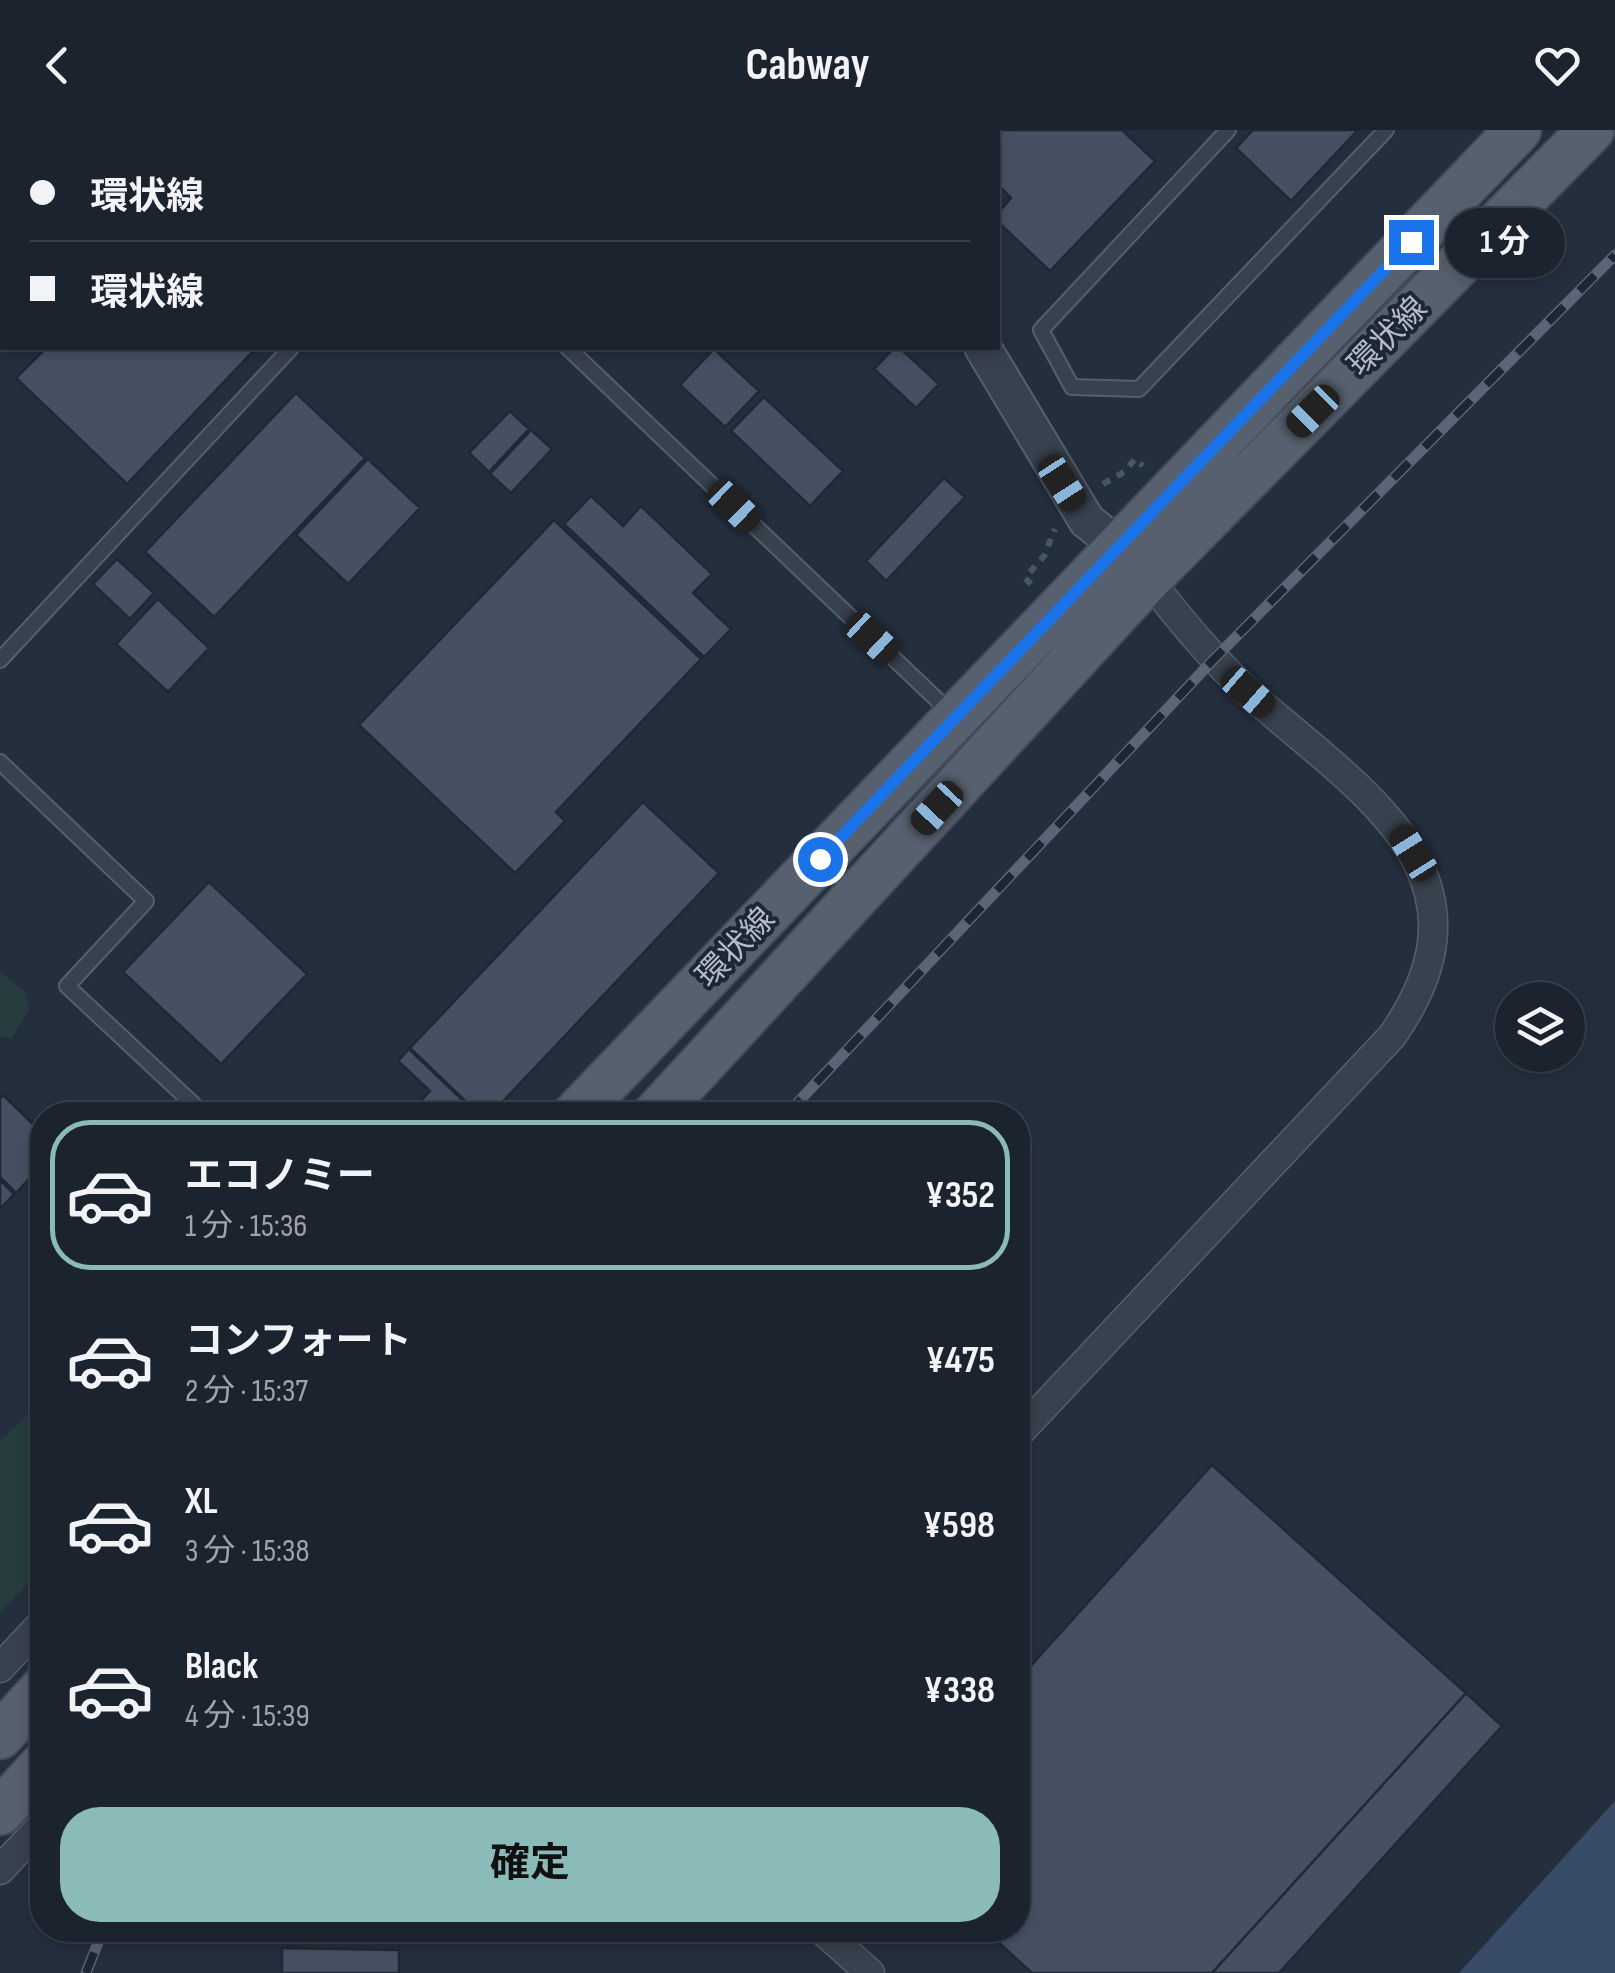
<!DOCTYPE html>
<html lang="ja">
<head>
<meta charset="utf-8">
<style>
  :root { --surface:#1b232e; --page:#242b36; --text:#f1f3f6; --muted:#a0a4aa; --line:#39404a; --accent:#8bbbb9 }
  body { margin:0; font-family:"Sofia Sans Condensed","Noto Sans JP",sans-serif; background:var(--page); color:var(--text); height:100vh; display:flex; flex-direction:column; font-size:38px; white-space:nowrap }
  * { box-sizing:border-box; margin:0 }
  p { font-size:32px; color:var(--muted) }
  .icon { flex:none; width:55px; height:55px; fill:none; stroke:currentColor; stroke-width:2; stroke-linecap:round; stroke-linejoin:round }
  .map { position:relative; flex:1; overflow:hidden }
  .drawer { position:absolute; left:30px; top:972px; width:1000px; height:840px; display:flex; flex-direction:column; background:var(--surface); border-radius:40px; box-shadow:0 5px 15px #0003,0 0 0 2px var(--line) }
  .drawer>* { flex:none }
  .top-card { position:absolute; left:0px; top:0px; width:1000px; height:220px; box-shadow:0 5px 15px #0003,0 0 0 2px var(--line); display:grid; align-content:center; height:220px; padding:0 30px; background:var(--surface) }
  .buttons { position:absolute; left:1495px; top:852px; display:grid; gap:20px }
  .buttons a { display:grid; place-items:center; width:90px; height:90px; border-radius:50%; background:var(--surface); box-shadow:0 5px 15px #0003,0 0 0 2px var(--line); font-size:50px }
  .end { position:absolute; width:45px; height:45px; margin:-22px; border:12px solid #1a73e8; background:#fff; box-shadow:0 0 0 5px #fff }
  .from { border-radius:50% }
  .bubble { position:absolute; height:70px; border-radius:35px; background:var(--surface); box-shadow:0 5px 15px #0003,0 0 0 2px var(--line); font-size:32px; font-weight:700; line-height:70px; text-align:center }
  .car { position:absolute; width:30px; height:60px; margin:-30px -15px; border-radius:12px; box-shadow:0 0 8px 2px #0007; background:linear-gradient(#222 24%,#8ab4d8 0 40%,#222 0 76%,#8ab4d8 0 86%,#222 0) }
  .top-card b { display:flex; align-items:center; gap:35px; height:95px; font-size:38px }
  .top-card b+b { border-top:2px solid var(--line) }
  .top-card i { width:25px; height:25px; background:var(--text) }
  ul { padding:18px 0 0; list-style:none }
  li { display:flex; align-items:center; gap:30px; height:150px; margin:0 20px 15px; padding:0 10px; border:5px solid transparent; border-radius:40px }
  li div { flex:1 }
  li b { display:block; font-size:38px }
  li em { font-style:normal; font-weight:700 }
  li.selected { border-color:var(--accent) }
  li>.icon { width:90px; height:90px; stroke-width:1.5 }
  .action { display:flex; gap:20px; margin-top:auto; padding:20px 30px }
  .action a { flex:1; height:115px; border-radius:40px; background:var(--accent); color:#111; font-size:40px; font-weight:700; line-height:115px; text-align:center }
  header { display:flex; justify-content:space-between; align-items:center; height:130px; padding:0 30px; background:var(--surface); font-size:45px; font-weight:700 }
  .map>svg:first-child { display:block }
  .green { fill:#263c3f }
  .water { fill:#394c67 }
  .building { fill:#455162; stroke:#1f2835; stroke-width:2.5 }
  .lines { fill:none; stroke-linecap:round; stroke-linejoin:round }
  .service-casing { stroke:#565f6c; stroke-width:18 }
  .minor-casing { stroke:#565f6c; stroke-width:31 }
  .tertiary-casing { stroke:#565f6c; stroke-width:39 }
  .primary-casing { stroke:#414a57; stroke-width:49 }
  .path { stroke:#44595c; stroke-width:6; stroke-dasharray:8 8; stroke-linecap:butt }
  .service { stroke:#38414e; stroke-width:14 }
  .minor { stroke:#38414e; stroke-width:28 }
  .tertiary { stroke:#38414e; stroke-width:35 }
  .primary { stroke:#56606e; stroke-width:45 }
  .rail-casing { stroke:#5a6575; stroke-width:11 }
  .rail { stroke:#1d2633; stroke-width:8; stroke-dasharray:22; stroke-linecap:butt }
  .route { stroke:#1a73e8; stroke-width:12 }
  .labels { text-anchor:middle; stroke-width:8; stroke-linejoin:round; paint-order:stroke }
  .street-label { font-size:32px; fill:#b4bcc9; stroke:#1d2633 }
</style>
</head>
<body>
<header><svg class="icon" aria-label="back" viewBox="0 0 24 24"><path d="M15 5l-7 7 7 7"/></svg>Cabway<svg class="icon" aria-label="heart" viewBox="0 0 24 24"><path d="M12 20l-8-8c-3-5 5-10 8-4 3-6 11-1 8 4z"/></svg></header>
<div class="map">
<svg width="1615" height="1843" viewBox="0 0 1615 1843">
  <rect width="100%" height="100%" fill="#242f3e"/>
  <!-- green -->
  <path class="green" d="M0,841L26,863L29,880L11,909L0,906Z
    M32,1279H42V1439L0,1483V1312Z"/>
  <!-- water -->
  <path class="water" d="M1615,1671V1843H1459Z"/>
  <!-- building -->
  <path class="building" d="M0,0L12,2H2V115Z
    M42,0H136L40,2Z
    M410,0H708L710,2H413Z
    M978,0H1122L1155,31L1050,141L998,92V83L1011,68L998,55V2H975Z
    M1253,0H1358L1291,71L1236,18Z
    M46,218H256L127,354L16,248Z
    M894,218H900L939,254L916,278L874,239Z
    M714,219L759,261L725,297L680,255Z
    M296,263L365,328L214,487L145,422Z
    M764,267L843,341L810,376L731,301Z
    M510,281L529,299L489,342L469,323Z
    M531,300L552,319L511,363L490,344Z
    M368,329L420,378L348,454L296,405Z
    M944,348L965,367L886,451L866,431Z
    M591,366L623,396L641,376L712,444L693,463L731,499L704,527L564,394Z
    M554,390L701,529L556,682L565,691L515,743L359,595Z
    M117,429L154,463L130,489L93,454Z
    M158,469L209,518L168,562L116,514Z
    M643,672L719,743L490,985H480L410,918Z
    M209,752L307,844L221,934L123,842Z
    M409,919L478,985H407L430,961L398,931Z
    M3,965L42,1003V1035L16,1063L0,1047V969Z
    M0,1050L14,1064L0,1079Z
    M1212,1335L1466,1563L1212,1843H1032L985,1800H1018V1550Z
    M1466,1563L1502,1596L1279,1843H1212Z
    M282,1818L399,1820V1843H282Z"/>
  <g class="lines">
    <!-- service casing -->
    <g class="service-casing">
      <path id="service" d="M339,0L342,2
        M1228,0L1041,200L1072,257L1139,259L1386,0
        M568,218L951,583
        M0,530L291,218
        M0,632L146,771L67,856L205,985
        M290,985H294"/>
    </g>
    <!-- minor casing -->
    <g class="minor-casing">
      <path id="minor" d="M1018,1304L1392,906C1506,744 1358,660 1249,563C1211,528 1180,489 1148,449
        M0,1538L42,1493
        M0,1740L42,1695
        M822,1800L870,1843"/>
    </g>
    <!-- tertiary casing -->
    <g class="tertiary-casing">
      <path id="tertiary" d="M856,0L857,2
        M983,218L1087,391L1119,416L1136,436"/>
    </g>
    <!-- primary casing -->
    <g class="primary-casing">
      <path id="primary" d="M575,985L1518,0
        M655,985L1148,449L1591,0
        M0,1606L42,1560
        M0,1682L42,1636"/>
    </g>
    <!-- path -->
    <path class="path" d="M1103,354L1124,342L1135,329L1143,336
      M1031,454L1025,448L1044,426L1055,399"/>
    <!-- service -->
    <use href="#service" class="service"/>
    <!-- minor -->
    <use href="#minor" class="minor"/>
    <!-- tertiary -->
    <use href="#tertiary" class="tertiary"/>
    <!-- primary -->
    <use href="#primary" class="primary"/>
    <!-- rail casing -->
    <g class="rail-casing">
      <path id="rail" d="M786,985L1214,529L1615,125
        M86,1843L103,1800"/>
    </g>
    <!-- rail -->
    <use href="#rail" class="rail"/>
  </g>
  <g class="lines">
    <!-- route -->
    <path class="route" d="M820,729L1411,112"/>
  </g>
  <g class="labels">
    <!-- street labels -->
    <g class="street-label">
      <text transform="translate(1387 206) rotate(-45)" y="11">環状線</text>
      <text transform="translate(735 817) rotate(-46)" y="11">環状線</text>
    </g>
  </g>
</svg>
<div class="buttons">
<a><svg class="icon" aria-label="layers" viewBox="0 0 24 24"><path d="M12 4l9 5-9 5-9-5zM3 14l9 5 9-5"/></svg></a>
</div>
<i class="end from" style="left:820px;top:729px"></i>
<i class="end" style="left:1411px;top:112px"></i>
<div class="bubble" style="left:1445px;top:78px;width:120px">1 分</div>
<i class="car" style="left:1313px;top:281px;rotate:225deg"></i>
<i class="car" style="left:1062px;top:353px;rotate:147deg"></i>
<i class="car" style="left:734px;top:376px;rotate:134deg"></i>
<i class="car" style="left:872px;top:508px;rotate:133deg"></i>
<i class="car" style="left:1248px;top:562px;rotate:131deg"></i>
<i class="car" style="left:937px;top:678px;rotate:223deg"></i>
<i class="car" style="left:1413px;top:723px;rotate:328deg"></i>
<div class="top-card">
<b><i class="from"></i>環状線</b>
<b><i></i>環状線</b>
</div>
<section class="drawer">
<ul>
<li class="selected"><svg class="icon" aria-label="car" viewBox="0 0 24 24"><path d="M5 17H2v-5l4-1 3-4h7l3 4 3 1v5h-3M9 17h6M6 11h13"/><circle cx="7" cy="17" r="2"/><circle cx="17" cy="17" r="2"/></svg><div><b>エコノミー</b><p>1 分 · 15:36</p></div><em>¥352</em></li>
<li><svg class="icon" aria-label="car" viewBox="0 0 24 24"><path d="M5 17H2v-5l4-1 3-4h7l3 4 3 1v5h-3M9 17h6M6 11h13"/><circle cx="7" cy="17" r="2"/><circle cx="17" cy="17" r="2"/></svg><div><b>コンフォート</b><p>2 分 · 15:37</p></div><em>¥475</em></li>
<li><svg class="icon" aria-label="car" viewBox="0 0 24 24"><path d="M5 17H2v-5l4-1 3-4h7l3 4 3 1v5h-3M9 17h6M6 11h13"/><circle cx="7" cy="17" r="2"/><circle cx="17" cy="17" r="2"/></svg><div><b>XL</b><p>3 分 · 15:38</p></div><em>¥598</em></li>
<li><svg class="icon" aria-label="car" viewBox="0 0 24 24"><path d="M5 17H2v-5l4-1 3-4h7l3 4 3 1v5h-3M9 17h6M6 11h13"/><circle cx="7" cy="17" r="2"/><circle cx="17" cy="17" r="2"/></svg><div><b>Black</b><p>4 分 · 15:39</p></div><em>¥338</em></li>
</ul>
<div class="action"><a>確定</a></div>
</section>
</div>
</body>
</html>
